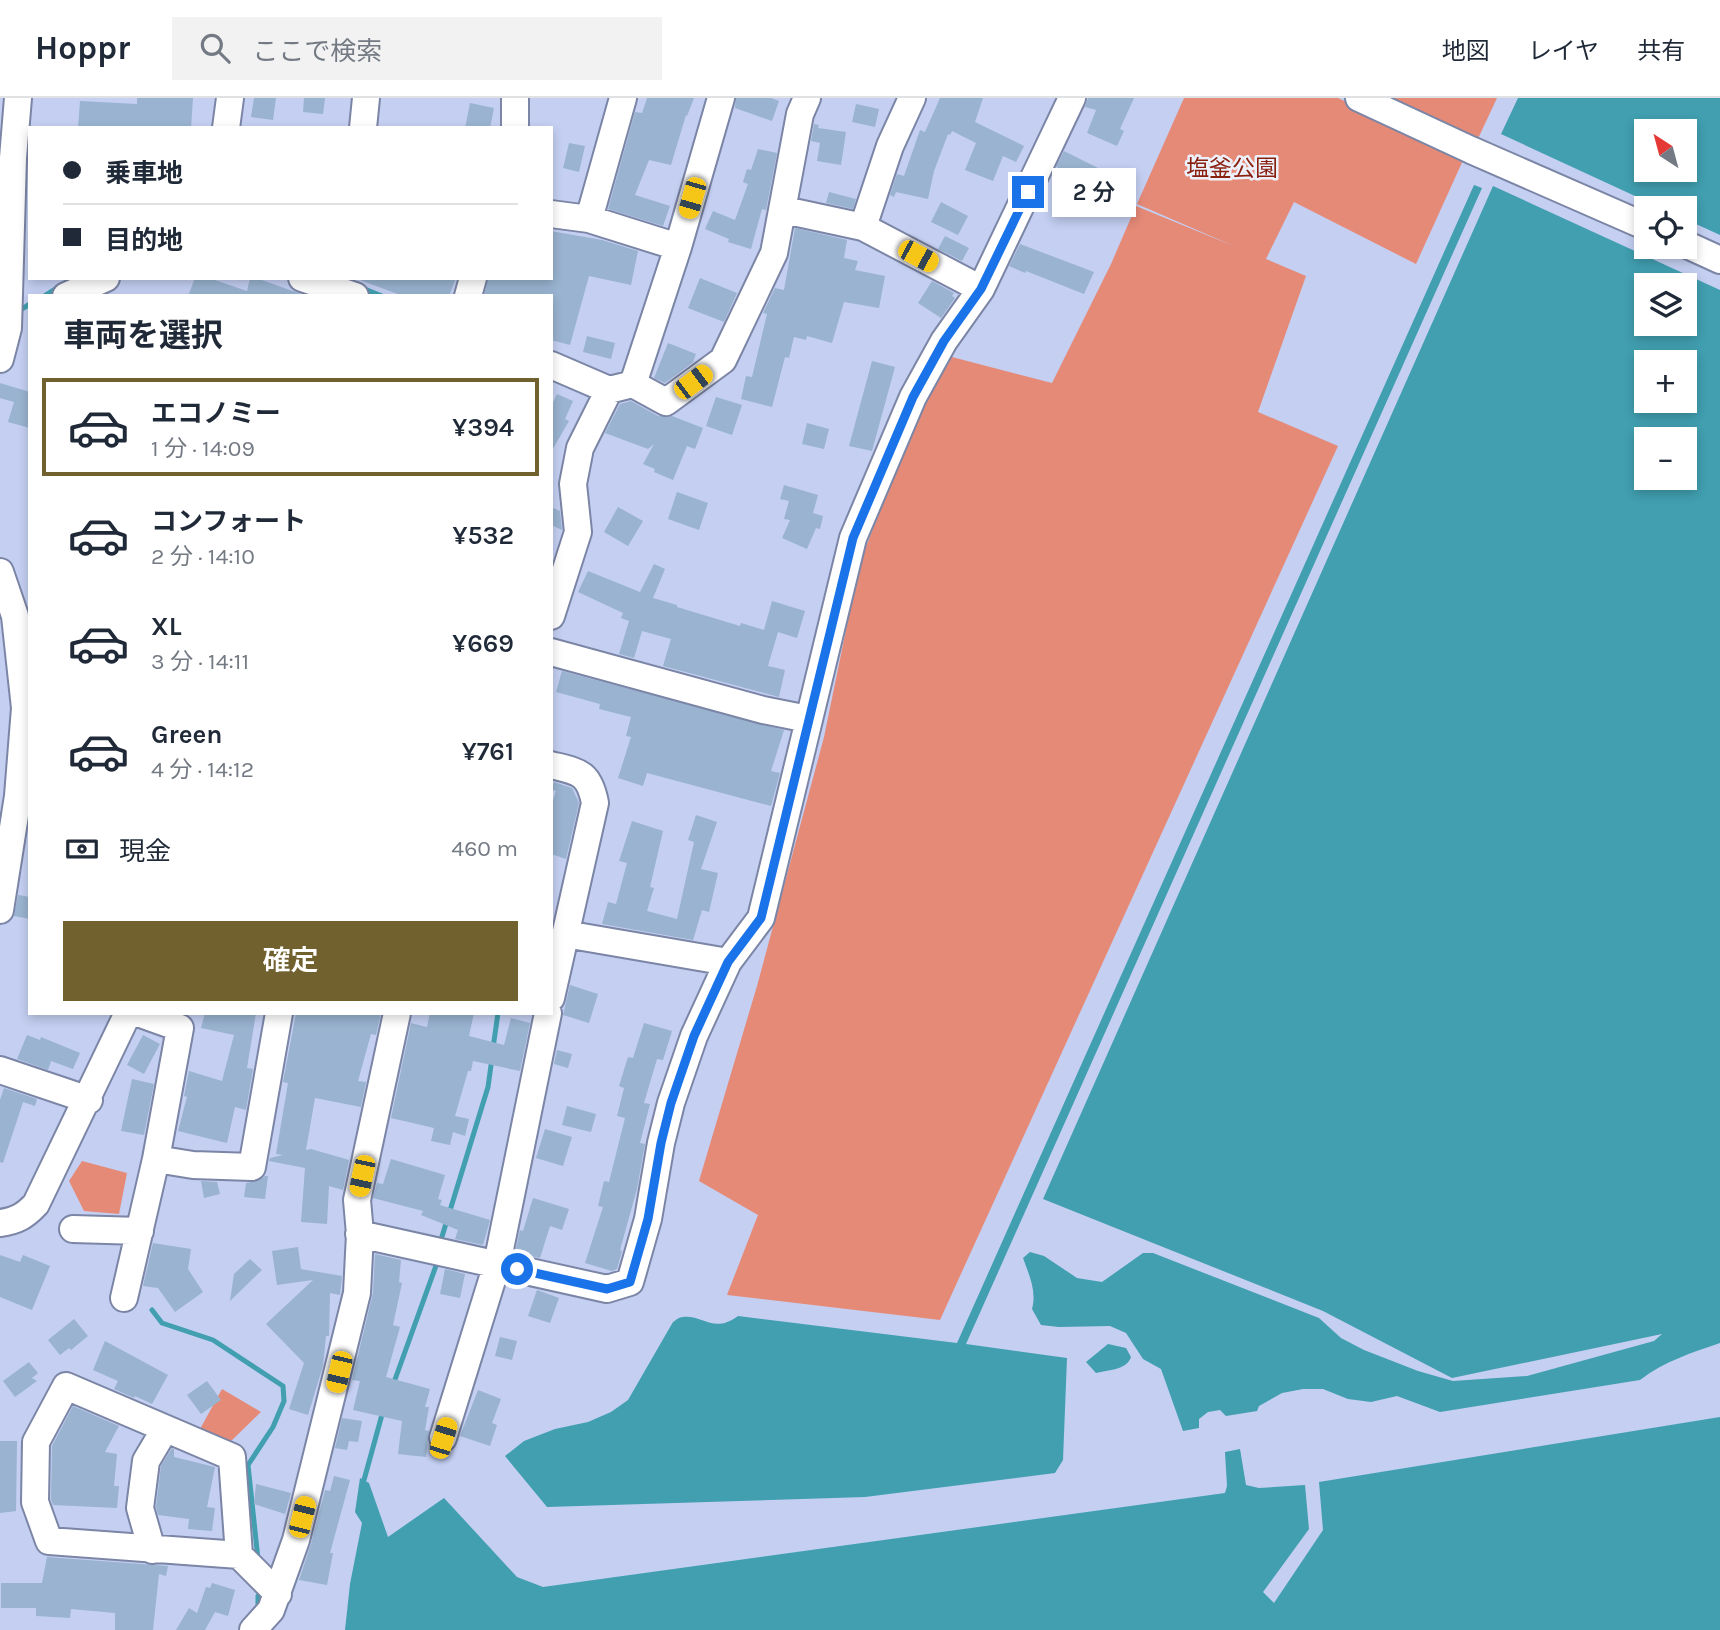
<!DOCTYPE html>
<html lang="ja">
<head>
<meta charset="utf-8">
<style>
  :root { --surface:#fff; --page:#f2f2f3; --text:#1f2937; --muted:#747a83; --line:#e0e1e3; --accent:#71612f }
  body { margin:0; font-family:Karla,"Noto Sans JP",sans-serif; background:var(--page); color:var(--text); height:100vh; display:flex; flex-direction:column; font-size:26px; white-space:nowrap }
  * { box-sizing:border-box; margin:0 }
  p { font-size:23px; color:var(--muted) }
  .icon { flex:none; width:38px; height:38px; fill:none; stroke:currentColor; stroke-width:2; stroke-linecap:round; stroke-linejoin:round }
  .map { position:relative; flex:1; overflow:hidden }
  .side { position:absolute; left:28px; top:196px; width:525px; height:721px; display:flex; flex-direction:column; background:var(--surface); border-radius:0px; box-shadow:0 4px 10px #0003 }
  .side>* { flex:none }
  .guide { position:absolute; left:28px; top:28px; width:525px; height:154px; border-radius:0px; box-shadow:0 4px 10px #0003; display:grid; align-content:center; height:154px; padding:0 35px; background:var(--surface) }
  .needle { width:46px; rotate:324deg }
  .buttons { position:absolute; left:1634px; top:21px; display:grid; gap:14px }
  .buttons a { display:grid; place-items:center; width:63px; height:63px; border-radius:0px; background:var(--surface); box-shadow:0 4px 10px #0003; font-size:35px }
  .end { position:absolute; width:32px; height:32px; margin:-16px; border:9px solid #1a73e8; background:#fff; box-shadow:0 0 0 4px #fff }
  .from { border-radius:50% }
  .bubble { position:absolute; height:49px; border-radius:0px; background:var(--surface); box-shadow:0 4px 10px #0003; font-size:23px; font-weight:600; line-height:49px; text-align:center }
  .car { position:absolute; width:21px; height:42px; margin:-21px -10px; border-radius:9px; box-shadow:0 0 5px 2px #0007; background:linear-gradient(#f5c518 24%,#345 0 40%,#f5c518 0 76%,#345 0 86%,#f5c518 0) }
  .guide b { display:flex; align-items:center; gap:24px; height:66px; font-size:26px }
  .guide b+b { border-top:2px solid var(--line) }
  .guide i { width:18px; height:18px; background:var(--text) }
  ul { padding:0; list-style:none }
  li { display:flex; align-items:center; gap:21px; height:98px; margin:0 14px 10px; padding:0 21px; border:4px solid transparent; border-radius:0px }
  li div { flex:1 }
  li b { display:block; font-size:26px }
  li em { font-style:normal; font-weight:600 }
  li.on { border-color:var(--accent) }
  li>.icon { width:63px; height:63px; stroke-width:1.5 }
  h2 { padding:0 35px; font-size:32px; line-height:84px }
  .pay { display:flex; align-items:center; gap:18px; height:77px; padding:0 35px; font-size:26px }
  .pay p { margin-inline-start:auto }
  .primary-button { display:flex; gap:14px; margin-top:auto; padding:14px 35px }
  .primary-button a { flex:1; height:80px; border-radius:0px; background:var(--accent); color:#fff; font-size:28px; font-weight:600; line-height:80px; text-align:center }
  header { display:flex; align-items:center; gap:42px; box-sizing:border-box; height:98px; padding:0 35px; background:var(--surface); border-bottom:2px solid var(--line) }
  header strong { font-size:33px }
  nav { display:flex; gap:38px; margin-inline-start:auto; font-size:24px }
  .search { width:490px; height:63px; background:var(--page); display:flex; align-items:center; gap:18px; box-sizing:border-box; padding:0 24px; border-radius:0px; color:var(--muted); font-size:26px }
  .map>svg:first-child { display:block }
  .green { fill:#e68a78 }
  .water { fill:#419fb0; fill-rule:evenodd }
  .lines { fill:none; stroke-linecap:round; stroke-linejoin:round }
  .stream { stroke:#419fb0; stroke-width:5 }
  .building { fill:#99b3d0 }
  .minor-casing { stroke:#7b85a5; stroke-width:30 }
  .minor { stroke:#fff; stroke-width:26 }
  .route { stroke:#1a73e8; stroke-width:9 }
  .labels { text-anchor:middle; stroke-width:5; stroke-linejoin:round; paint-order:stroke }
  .park-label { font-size:23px; fill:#891f0d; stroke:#edf1fc }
</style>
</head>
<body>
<header>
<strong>Hoppr</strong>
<div class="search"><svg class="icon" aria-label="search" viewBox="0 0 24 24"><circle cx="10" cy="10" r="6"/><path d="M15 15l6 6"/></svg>ここで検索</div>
<nav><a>地図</a><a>レイヤ</a><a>共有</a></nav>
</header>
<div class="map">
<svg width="1720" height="1532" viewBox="0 0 1720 1532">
  <rect width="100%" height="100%" fill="#c4cff2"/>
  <!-- green -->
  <path class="green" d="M1184,0H1338L1465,58L1416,166L1294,104L1266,161L1306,178L1258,314L1338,348L940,1222L727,1197L758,1117L699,1083L757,888L824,639L860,464L918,316L948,258L1052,285L1111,166L1136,108L1236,149L1137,106Z
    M1382,0H1497L1476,45Z
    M82,1063L127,1075L119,1116L84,1113L69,1083Z
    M222,1291L261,1314L229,1345L200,1331Z"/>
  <!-- water -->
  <path class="water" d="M1518,0H1720V137L1685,121V110H1661L1501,36ZM1685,33V72H1647V33Z
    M1474,87L1482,90L966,1246L1067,1260L1063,1362L1055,1375L865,1399L547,1409L505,1358L524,1343L555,1331L588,1324L611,1314L628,1302L673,1224C676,1222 679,1219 683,1219C703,1217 714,1236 738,1218L957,1245Z
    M1493,88L1720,192V1245C1691,1255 1665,1263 1640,1282L1440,1314L1397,1298L1371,1304L1348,1301L1323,1291H1303L1282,1295L1259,1308L1257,1313L1226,1318L1220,1312L1208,1314L1199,1321V1330L1183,1333L1161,1271L1143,1261L1126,1235L1110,1228L1059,1229L1041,1227L1032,1211C1037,1193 1029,1177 1023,1160L1030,1154L1044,1158L1077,1180L1102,1184L1143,1155H1153L1319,1220L1341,1240L1364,1252L1418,1273L1453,1283L1527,1278L1654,1243L1662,1236L1452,1280L1323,1213L1043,1101ZM1647,187H1685V226H1647ZM1685,264V303H1647V264ZM1685,341V380H1647V341Z
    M1108,1246L1126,1250L1131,1259C1127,1272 1108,1272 1096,1275L1086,1264Z
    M1720,1319V1532H345L350,1486L362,1425L355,1414L360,1380L369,1385L388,1439L444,1400L517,1479L543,1489L1225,1395L1227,1388L1225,1354L1240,1351L1246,1387L1259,1390L1305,1387L1309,1431L1263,1494L1274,1505L1323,1432L1319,1384Z"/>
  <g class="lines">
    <!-- stream -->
    <path class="stream" d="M367,192L382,198
      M44,198L73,180
      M20,212L30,206
      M493,950L498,915
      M440,1145L488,989L492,960
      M152,1212L162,1225L213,1242L283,1288L284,1303L273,1329L248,1367L258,1461
      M393,1287L437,1165
      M364,1382L383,1313
      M258,1498V1510"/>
  </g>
  <!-- building -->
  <path class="building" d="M137,0H193L191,30H78L80,3L137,6Z
    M254,0H276L273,22L251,19Z
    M304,0H325L323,16L303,14Z
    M647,0H694L687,18L686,17L671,67L649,62L635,97L670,108L663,128L608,111L635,14L642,15Z
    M736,0H771L779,3L772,23L735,10Z
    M940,0H983L975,24L1024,48L1016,64L1003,58L993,83L965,72L976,45L952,33L950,37L948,36L934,73L928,101L896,94L894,99L890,97L897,76L904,78L920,32L925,34Z
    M1088,0H1134L1120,31L1124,33L1117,48L1087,35L1096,12L1085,9Z
    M470,5L494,10L490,30H465Z
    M856,6L879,11L875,29L852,24Z
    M814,26L819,27L818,30L846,34L841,67L817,63L820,45L811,43Z
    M569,45L585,48L579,74L563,70Z
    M758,51L777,55L766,112L762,111L751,151L728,144L729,141L705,131L713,113L735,122L748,86L743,84L747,71L751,72Z
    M1064,53L1114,78L1123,75L1120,82L1124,84L1120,91L1116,90L1107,112L1082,104L1086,95L1100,84L1056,69Z
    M829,94L856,101L853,111L826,105Z
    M941,104L968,118L958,137L931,124Z
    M795,130L847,142L844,160L858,163L855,172L885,178L879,210L844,204L832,245L807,238L806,242L794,239L789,260L785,259L772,309L741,301L746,278L752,279L767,216L763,215L775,190L784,192Z
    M551,133L602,142L638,153L631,187L589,178L570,247L551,242V198H484L488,180H551Z
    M945,138L969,150L962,163L938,151Z
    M1020,146L1094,174L1084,196L1026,173L1025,175L1009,168Z
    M195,180H209L247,193L250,180H256L301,196L188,198Z
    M360,180H456L449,198H403L360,182Z
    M700,180L737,195L724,224L688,210Z
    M932,183L954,195L952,198L955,200L941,220L918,205Z
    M587,238L615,245L611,261L583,254Z
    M668,245L696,256L693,264L665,285L654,280Z
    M872,263L895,269L872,353L849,348Z
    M0,285L30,294V330L8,324L14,304L0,300Z
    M557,296L573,303L565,321L569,323L551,354V309Z
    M716,299L742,307L732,337L706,328Z
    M631,303L658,318H672L703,330L695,351L687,348L673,382L654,374L655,371L643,366L654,346L648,351L605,335L620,306Z
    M807,325L829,331L824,351L802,346Z
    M784,387L818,397L813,415L823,418L820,431L816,430L807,451L782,440L790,422L784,421L789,403L780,401Z
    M677,394L708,405L699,432L668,421Z
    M551,409L560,413L562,432L551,427Z
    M618,409L643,423L628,448L604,434Z
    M654,466L665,471L653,500L677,507V509L740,528L741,525L764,532L772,503L805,513L797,540L778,534L768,568L785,572L779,599L663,568L671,541L642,533L634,560L619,556L629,523L621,520L623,515L578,494L588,473L640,494Z
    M562,573L784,632L771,673L780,675L771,708L647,675L643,688L618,680L631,639L626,638L631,619L599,611L600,606L556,594Z
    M554,684L572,690L579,705L566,761L551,756V708L556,693L551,691Z
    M696,717L717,724L701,771L718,775L709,814L702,812L693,842L602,826L608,804L616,806L627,765L619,763L632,723L663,733L650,789L654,790L647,813L677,821L694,744L688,742Z
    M18,797L30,799V821L14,818Z
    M570,887L598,896L589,925L563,917Z
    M205,915H256L247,970L253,971L246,1012L235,1009L227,1045L178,1033L187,999L184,998L189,973L222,983L234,937L201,930Z
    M296,915H381L376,937L371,936L358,983L366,984L361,1009L315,1000L306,1052L311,1051L349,1062L343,1092L329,1088L327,1126L301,1124L305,1070L269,1063L270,1060L283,1057L276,1056L288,985L283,984Z
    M430,915H474L469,938L504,947L511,920L530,925L520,973L473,963L471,973H468L455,1018L469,1021L465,1038L453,1034L450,1047L431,1043L434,1030L391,1020L411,925L427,929Z
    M644,925L672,933L663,962L657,961L644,1005L650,1006L640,1045L645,1046L637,1091L620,1152L622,1153L617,1171L612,1173L585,1165L603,1109L598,1108L604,1083L609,1084L625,1020L617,1018L624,990L619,988L628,959L633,960Z
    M27,937L40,942L41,939L80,955L73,971L51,963L48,972L17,961Z
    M143,937L160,946L144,976L127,967Z
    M557,952L572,956L568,970L554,966Z
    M132,981L154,986L144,1037L121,1033Z
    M4,990L37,1001L35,1008L23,1004L3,1065L0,1064V1002Z
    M567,1008L596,1016L591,1034L562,1027Z
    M545,1031L572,1039L563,1068L536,1060Z
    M391,1061L445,1077L438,1101L442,1102L440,1107L490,1122L483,1147L455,1141L458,1132L421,1117L423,1113L373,1100L377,1085L383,1086Z
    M265,1078H268L265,1101L244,1099L246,1085L258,1083Z
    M201,1083L217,1084L220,1096L204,1100Z
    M533,1100L569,1111L562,1132L550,1128L540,1160L515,1155L520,1132L523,1133Z
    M153,1145L191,1151L188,1171L203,1194L175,1214L158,1190L143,1188Z
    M298,1149L301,1171L342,1178L340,1197L330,1195L329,1238H326L323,1268L308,1317L289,1311L304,1265L266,1226L313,1182L277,1187L272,1153Z
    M375,1156L401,1162L399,1184L402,1185L393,1227L400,1229L386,1279L430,1291L425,1309H429L425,1332L429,1333L426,1359L398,1356L402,1323L353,1312L360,1283L352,1282L373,1195Z
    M0,1157L20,1164L23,1157L50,1168L32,1212L0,1199Z
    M250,1161L262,1172L230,1203L234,1176Z
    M445,1171L465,1176L460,1200L440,1196Z
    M537,1192L559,1200L550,1225L528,1218Z
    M74,1221L88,1238L71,1252L69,1250L60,1257L48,1242Z
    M500,1239L517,1243L512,1262L495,1258Z
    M105,1243L168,1277L152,1306L135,1298L134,1300L114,1291L118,1283L93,1272Z
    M29,1264L38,1275L32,1280L37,1283L15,1299L3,1283Z
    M207,1283L221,1302L201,1316L187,1297Z
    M478,1292L501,1301L492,1325L497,1327L490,1348L460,1338Z
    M73,1308L119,1328L105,1354L117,1356L114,1388H119L117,1410L53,1407L51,1401L52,1348Z
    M342,1320L362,1323L358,1344L349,1343L347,1352L335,1350Z
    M0,1343H17L16,1413L0,1415Z
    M172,1350L174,1351V1359L215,1369L207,1409L215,1410L212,1433L188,1431L189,1421L158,1417L156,1409L161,1368Z
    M334,1378L350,1382L330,1455H333L327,1487L299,1482L311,1446L325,1392L330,1393Z
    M256,1386L291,1395L285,1416L254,1406Z
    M47,1459L168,1468L166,1478L159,1476L153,1532H115V1515L71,1511L70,1520L36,1518V1510H1V1485H42Z
    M212,1485L235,1492L228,1518L215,1514L205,1532H176L189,1510L197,1515L206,1489L210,1490Z"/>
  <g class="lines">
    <!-- minor casing -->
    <g class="minor-casing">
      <path id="minor" d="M1359,0L1471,52L1647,129
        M226,30L230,0
        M363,30L366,0
        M515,30V0
        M784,112L863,129L890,48L912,0
        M551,116L589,121L678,149
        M589,121L623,0
        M863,129L981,191
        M1685,146L1720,162
        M302,180L355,198
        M66,198L106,180
        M468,198L473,180
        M0,261L8,230L13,60L18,0
        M551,267L609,292L633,286L678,149L721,0
        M633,286L666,304L723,262L774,155L800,16L807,0
        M0,474L15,518L25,610L18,698L0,812
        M551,518L578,434L573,386L580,350L609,292
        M551,554L763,612L808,621
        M551,667C579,674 589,674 595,705L551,900
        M565,836L728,864
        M138,915L180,930L156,1061L193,1067L252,1069L279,915
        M0,972L89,1002
        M0,1125C16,1123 25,1118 36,1106L128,915
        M73,1131L140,1133
        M359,1136L607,1191L630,1184L648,1121L661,1045L671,1005L694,938L728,864L761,820L853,440L913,299L944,243L981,191L1072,0
        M124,1200L156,1061
        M443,1340L497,1166L548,915
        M152,1452L140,1410L146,1363L165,1331
        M239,1457L49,1443L35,1404L36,1344L66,1288L232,1359L239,1457L278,1496
        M253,1532L271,1512L296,1442L357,1195L360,1136L357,1102L397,915"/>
    </g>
    <!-- minor -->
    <use href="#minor" class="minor"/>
  </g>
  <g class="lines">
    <!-- route -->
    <path class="route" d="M517,1171L607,1191L630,1184L648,1121L661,1045L671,1005L694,938L728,864L761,820L853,440L913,299L944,243L981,191L1028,94"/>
  </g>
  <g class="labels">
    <!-- park labels -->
    <g class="park-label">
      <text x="1232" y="78">塩釜公園</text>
    </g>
  </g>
</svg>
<div class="buttons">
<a><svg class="needle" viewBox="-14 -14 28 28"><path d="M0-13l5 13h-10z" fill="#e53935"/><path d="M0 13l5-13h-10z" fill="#747a83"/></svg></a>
<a><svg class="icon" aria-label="locate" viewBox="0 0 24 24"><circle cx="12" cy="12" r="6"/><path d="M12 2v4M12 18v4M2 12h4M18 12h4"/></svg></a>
<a><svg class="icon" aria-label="layers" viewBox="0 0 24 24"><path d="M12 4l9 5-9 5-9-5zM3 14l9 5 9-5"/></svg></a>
<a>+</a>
<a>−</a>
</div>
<i class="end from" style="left:517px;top:1171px"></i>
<i class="end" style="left:1028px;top:94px"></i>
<div class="bubble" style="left:1052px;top:70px;width:84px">2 分</div>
<i class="car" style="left:692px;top:100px;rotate:196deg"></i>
<i class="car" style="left:918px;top:158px;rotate:118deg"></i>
<i class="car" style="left:693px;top:284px;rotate:53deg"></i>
<i class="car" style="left:362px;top:1078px;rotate:192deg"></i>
<i class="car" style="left:339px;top:1274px;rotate:193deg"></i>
<i class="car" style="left:443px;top:1340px;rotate:17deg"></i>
<i class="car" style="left:302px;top:1419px;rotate:14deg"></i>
<div class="guide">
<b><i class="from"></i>乗車地</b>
<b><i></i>目的地</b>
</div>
<section class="side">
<h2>車両を選択</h2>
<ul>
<li class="on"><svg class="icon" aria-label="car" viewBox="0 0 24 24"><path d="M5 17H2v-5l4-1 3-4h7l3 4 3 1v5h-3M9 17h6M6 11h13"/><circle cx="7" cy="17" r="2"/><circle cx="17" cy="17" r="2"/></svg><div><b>エコノミー</b><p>1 分 · 14:09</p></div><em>¥394</em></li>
<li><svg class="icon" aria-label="car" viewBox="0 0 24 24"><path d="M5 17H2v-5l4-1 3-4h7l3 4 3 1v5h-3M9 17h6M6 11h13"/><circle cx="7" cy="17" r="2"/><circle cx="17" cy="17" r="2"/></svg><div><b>コンフォート</b><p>2 分 · 14:10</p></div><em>¥532</em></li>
<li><svg class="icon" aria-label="car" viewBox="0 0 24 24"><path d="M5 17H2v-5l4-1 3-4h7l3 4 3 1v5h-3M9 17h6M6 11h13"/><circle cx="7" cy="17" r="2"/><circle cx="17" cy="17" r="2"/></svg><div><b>XL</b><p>3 分 · 14:11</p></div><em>¥669</em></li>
<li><svg class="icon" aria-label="car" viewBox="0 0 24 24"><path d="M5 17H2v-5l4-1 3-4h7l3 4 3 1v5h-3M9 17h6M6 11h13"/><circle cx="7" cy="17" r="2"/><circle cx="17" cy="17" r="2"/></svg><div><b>Green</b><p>4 分 · 14:12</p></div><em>¥761</em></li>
</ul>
<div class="pay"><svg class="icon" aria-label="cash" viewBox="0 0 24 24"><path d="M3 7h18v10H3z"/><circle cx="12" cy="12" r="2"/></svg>現金<p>460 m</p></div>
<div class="primary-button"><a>確定</a></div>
</section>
</div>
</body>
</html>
